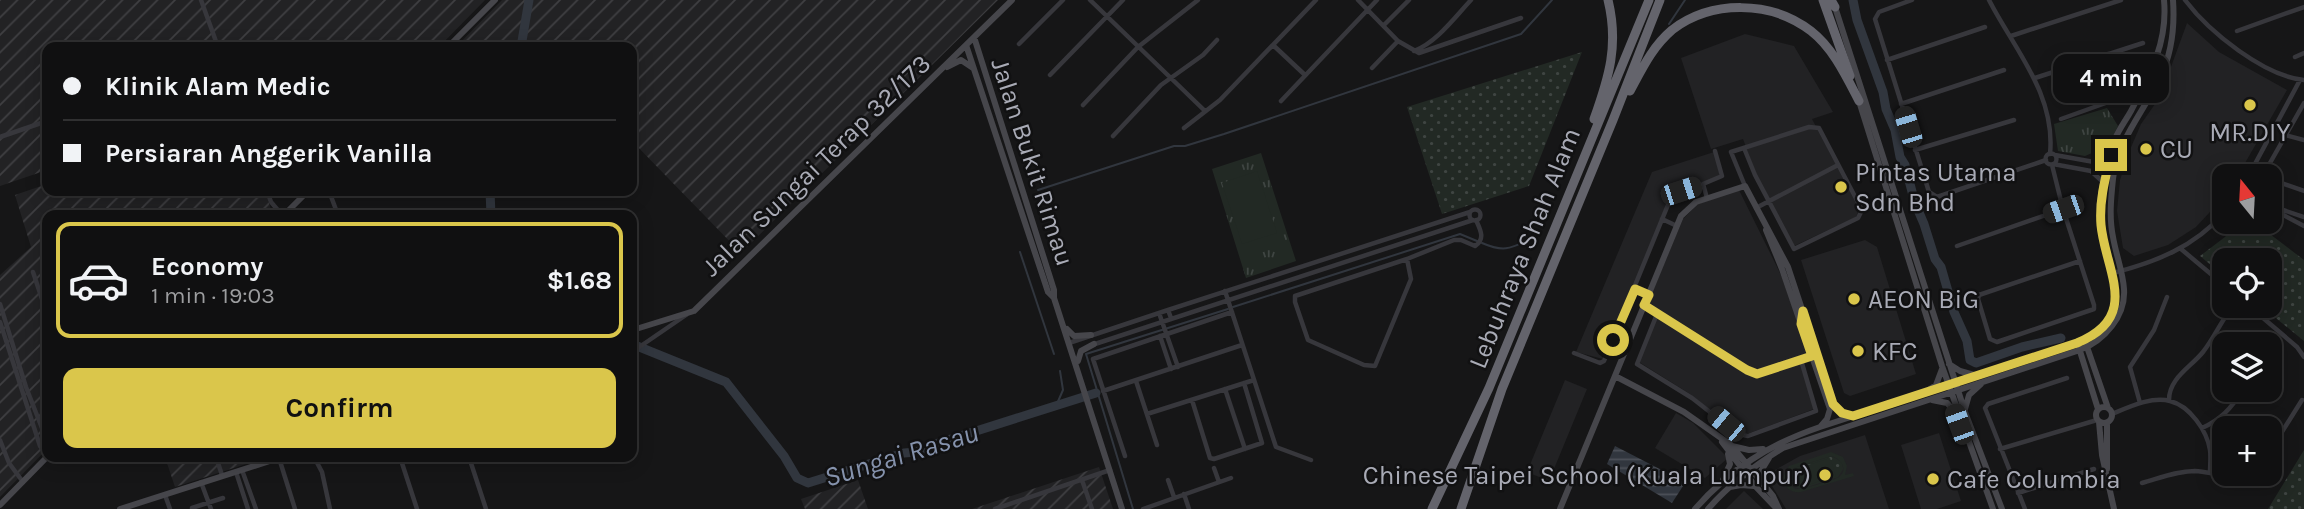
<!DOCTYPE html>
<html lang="en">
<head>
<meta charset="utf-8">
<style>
  :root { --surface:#101011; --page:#19191a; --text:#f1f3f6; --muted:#9c9d9f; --line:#303031; --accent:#dac64b }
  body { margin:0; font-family:Karla,sans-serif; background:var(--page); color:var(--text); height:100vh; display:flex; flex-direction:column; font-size:26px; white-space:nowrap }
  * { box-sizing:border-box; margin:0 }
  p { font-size:23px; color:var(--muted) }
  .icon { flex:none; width:38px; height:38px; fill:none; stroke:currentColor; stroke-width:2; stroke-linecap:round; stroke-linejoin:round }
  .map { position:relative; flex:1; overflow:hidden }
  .side { position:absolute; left:42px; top:210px; width:595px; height:252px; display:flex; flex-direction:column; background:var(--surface); border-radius:14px; box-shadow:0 4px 18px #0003,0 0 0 2px var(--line) }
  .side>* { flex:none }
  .hud { position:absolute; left:42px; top:42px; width:595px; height:154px; border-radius:14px; box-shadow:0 4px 18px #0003,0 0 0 2px var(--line); display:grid; align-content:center; height:154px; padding:0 21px; background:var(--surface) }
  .needle { width:46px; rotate:342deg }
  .tools { position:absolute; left:2212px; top:164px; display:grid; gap:14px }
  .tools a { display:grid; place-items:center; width:70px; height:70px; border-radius:14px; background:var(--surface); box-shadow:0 4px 18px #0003,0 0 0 2px var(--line); font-size:35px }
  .end { position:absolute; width:32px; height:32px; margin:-16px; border:9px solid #dac64b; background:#111; box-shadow:0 0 0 4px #111 }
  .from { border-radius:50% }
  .bubble { position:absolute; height:49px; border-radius:14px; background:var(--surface); box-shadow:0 4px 18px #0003,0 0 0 2px var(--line); font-size:23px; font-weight:700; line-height:49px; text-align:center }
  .car { position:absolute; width:21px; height:42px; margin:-21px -10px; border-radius:9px; box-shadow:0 0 5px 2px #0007; background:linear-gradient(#222 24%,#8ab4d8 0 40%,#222 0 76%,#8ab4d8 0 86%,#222 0) }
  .hud b { display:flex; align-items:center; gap:24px; height:66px; font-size:26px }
  .hud b+b { border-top:2px solid var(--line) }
  .hud i { width:18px; height:18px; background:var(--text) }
  ul { padding:12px 0 0; list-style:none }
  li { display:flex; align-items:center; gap:21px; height:116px; margin:0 14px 10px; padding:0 7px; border:4px solid transparent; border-radius:14px }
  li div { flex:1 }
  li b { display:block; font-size:26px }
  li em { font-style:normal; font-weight:700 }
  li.on { border-color:var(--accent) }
  li>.icon { width:63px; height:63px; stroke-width:1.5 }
  .button { display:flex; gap:14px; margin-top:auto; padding:14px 21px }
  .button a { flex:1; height:80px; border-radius:14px; background:var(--accent); color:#111; font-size:28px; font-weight:700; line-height:80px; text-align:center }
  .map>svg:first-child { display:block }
  .built { fill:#222224 }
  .industrial { fill:url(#industrial-furrows) }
  .grass { fill:url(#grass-dots) }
  .park { fill:url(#park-tufts) }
  .pitch { fill:#222924; fill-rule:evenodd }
  .water { fill:url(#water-rules) }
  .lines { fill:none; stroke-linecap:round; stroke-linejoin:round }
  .stream { stroke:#31363e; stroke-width:2 }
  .river { stroke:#31363e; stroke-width:9 }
  .street { stroke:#37373c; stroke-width:4.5 }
  .secondary { stroke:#46464b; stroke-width:6 }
  .highway { stroke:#64646c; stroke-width:9 }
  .route { stroke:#dac64b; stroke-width:9 }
  .poi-dot { fill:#dac64b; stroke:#111112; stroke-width:2.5 }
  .labels { text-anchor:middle; stroke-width:5; stroke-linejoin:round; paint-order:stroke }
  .poi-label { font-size:26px; fill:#a9abb6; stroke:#111112; text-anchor:start }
  .street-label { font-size:26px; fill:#a9abb6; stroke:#111112 }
  .water-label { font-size:28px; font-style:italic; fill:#8592ac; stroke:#111112 }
</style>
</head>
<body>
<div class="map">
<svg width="2304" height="509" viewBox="0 0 2304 509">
  <defs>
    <pattern id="industrial-furrows" width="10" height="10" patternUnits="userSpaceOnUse" patternTransform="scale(1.75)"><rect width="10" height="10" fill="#222224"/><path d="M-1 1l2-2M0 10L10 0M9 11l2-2" fill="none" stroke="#3f3f42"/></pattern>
    <pattern id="grass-dots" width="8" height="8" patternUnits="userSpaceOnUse" patternTransform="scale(1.75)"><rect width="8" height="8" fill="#222924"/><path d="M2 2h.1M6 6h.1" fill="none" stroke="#3f4542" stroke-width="1.8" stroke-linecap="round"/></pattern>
    <pattern id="park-tufts" width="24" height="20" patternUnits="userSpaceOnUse" patternTransform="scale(1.75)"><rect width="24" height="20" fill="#222924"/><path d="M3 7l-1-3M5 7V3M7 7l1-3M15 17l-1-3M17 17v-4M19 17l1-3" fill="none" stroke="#3f4542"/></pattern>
    <pattern id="water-rules" width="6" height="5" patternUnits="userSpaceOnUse" patternTransform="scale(1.75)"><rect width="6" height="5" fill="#31363e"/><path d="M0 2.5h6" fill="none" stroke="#4c5058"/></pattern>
  </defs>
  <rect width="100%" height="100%" fill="#161617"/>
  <!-- built -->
  <path class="built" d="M2187,23L2219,52L2287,90L2237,177H2224V196L2221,200L2196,227L2168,245L2134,256L2123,248L2117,211L2120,180L2129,152L2141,124L2160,97Z
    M1745,34L1794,46L1833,112L1812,119L1859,209L1856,217L1794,246L1757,176L1743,139L1711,149L1681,58Z
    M1714,152L1720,176L1675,192L1603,359L1576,352L1652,172Z
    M1739,190L1782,277L1809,355L1799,358L1814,409L1750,433H1739L1690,394L1639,362L1659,313L1647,305L1683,219L1698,204Z
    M1865,240L1877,247L1916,374L1850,396L1844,393L1801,260Z
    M1565,380L1587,389L1549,481L1527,472Z
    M1676,413L1693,423L1728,458L1705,478L1655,448Z
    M1939,433L1961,501L1937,509H1921L1901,445Z
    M1865,435L1889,509H1786L1769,481L1775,470L1800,456Z
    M1744,491L1763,509H1726Z"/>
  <!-- industrial -->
  <path class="industrial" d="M0,0H485L439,47H47V170L0,186Z
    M502,0H998L741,253L632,141V47H456Z
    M47,184V191H265L273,215H47V449L0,497V275L31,247L15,195Z
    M165,457H268L175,487Z
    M1099,467L1113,509H972Z
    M858,480L868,509H805L801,499Z"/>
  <!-- grass -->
  <path class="grass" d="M1582,52L1529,186L1442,214L1407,107Z
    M2237,222H2254L2304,260V341L2261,306H2270V261H2224V276L2200,256L2225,237Z
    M2304,450V509H2268Z
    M1831,456L1842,462L1843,469L1838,477L1801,489L1789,484L1787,477L1794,468Z"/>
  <!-- park -->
  <path class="park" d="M2107,108L2118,126L2108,146L2085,156L2058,151L2054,124Z
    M1261,153L1296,261L1246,278L1212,169Z"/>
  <!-- pitch -->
  <path class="pitch" d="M1257,171L1277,233L1242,244L1222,183Z
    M1831,452L1843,457L1847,466L1845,475L1853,473L1854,476L1801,492C1791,493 1784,488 1783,477L1789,466ZM1831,456C1840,458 1849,469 1839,477C1834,480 1806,488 1800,489C1794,489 1794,488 1789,484L1787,475L1794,468Z
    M1830,458L1836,476L1802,487L1796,469Z"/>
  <!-- water -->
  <path class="water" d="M1615,446L1681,480L1683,486L1672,503L1607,464Z"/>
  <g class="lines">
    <!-- stream -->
    <path class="stream" d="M1669,24L1685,0
      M1038,190L1174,146H1185L1224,134L1521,34L1552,0
      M1482,243C1505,253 1511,248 1533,238
      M1020,252L1054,354
      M1233,307L1460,234L1477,241
      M1056,406L1063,390L1060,371
      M1133,509L1086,354L1228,309"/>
    <!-- river -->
    <path class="river" d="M1853,0L1857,20L1883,92L1886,109L1895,130L1900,157L1905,165L1915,203L1924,224L1935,259L1941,267L1954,312L1967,341L1970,360L1976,363L2022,347L2061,338
      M521,47L529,0
      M490,191L491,215
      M632,344L726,382L784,456L797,478L808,483L904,453L917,452L929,446L1096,393"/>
    <!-- street -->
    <path class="street" d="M201,0L218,47
      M1090,0L1205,111
      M1358,0L1398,41L1419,53L1521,18
      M1912,0L1879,12L1875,19L1929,192L1937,197L2046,160
      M1989,0C2014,49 2056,94 2050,154
      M2185,0C2209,32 2264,76 2304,80
      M1384,25L1409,0
      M2237,31L2304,7
      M2011,36L2121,0
      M1019,44L1063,0
      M1273,45L1305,75
      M1414,51C1437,42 1455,17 1471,0
      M2295,57L2304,53
      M1887,60L1985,27
      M1372,68L1398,41
      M1050,75L1123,0
      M2035,78L2143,43
      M1281,101L1377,0
      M1901,104L2004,70
      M1083,105L1138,47L1198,0
      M2061,119L2114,100L2119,96L2108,54
      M1184,128L1220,100L1316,0
      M2285,135L2304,140
      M1113,136L1161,85L1203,55L1217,40
      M0,137L47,121
      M1744,148L1755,175L1794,249L1858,218L1862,210L1819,128L1809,127L1731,152L1745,186
      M1915,150L2014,120
      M2045.5 159a5.5 5.5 0 1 1 11 0a5.5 5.5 0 1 1-11 0Z
      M2055,155L2094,162L2109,156
      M2053,164L2091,171L2103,182
      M2052,165L2063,209L2094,305V309L1997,342L1990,339L1978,299L1979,295L2080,261
      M2248,177L2300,80
      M2267,177L2266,170L2304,103
      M2270,179L2304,191
      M267,191L271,202L282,215
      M329,191L338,215
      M1707,198L1703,184L1722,176L1715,151
      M2270,200L2283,210L2304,217
      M291,208L299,215
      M1756,208L1838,165
      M2270,208L2304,226
      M1469.5 215a5.5 5.5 0 1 1 11 0a5.5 5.5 0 1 1-11 0Z
      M1662,219L1677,226
      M1957,246L2063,209
      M2181,249L2224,285
      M1407,259L1411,279L1375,366L1364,365L1308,340L1295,302V296L1407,259L1454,240H1461L1475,246C1486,239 1480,229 1476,220
      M33,272L47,314
      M2113,273C2156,262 2194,247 2224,213
      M1635,289L1649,295
      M1225,291L1276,447L1311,460
      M0,304L26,387L47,441
      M1644,305L1753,373L1757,374L1812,356
      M2249,306L2297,347L2304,357
      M1168,310L1470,212
      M1159,313L1178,367
      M1657,314L1637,364L1692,398L1738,434L1748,436L1816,411L1801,360
      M0,322L40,446L47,456
      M1160,336L1171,369
      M1069,343L1168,310L1171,318
      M1092,345L1473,220
      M632,352L686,315
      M1574,353L1600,363L1604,361L1670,200L1675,194L1703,184
      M2270,354L2279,345
      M1136,381L1157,445
      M1225,389L1245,449
      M1103,391L1242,345
      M1192,400L1210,458L1214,459L1262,443L1244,383
      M2169,400C2169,378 2191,367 2203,352C2211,342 2217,330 2224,319
      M2140,403L2130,367L2154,330L2167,297
      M1147,414L1254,380
      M2112,414C2129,407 2152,396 2170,401C2190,406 2207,431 2210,450C2211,457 2210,466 2210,473
      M2202,428C2222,419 2231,408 2243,390
      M0,440L9,463L23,482
      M2000,449L2097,420
      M2270,451L2302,400
      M1125,456L1093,359L1232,312
      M216,457L222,475
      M314,457L322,472L330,509
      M400,457L417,509
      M469,457L486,509
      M279,458L295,509
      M1214,468L1219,482
      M242,470L256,509
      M236,472L248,509
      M1082,480L1092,509
      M1168,480L1174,497
      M201,482L211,509
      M2142,483C2160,478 2177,471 2195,471C2212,472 2228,479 2244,474
      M2018,493L2094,469
      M1184,494L1189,509
      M165,495L170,509
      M192,508L223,498
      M995,509L1110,470
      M1143,509L1231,478
      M2025,509L1985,408L1988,404L2067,378"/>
    <!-- secondary -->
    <path class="secondary" d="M1835,7L1965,412L2002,509
      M974,37L1054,290V298L1122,509
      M966,45L1048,292L1054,298
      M448,47L495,0
      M947,67L961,60L973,68
      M1859,101L1942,366L1993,509
      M284,215L308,191
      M1766,230L1782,269L1830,409L1827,419L1821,426
      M1067,329L1074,336L1091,335
      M632,333L636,329L694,311L1012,0
      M2086,344L2108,408
      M2079,348L2098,409
      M1078,361L1081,351L1094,344
      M1949,364L1960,371L1974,375
      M1615,376L1684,412L1731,445L1773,496L1779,509
      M1930,389L1936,385L1942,369
      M1932,400L1947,403L1955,412
      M2096 415a8 8 0 1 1 16 0a8 8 0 1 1-16 0Z
      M1965,409L1969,395L1981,384
      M2099,422L2102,455L2114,509
      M1722,442L1756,487L1777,509
      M1732,446L1749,450L1763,449
      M2107,469V423
      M1723,480L1730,464L1728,454
      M1762,480L1761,471L1769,458
      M1730,487L1741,485L1754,486
      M0,505L47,457
      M120,509L282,457
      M1560,509L1681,216L1696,202L1745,186L1788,267L1833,403L1842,413L1851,416
      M1695,509C1730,469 1770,444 1820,427L2077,343C2150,315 2094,252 2100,201C2103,181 2108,158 2115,139C2119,129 2126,120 2131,111C2150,75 2168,42 2164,0
      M1708,509C1730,484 1755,465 1783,448L2080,350C2104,341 2126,316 2124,289C2123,272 2116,255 2113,237C2109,218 2111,198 2113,179C2117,141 2144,111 2160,78C2172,53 2175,28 2173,0"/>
    <!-- highway -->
    <path class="highway" d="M1823,0L1850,76
      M1831,0L1835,7
      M1630,91C1642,69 1652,47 1672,30C1711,0 1771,0 1811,31C1833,48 1846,76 1859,101
      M1594,119C1609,77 1619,45 1608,0
      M1432,509L1489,388L1649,0
      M1461,509L1502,389L1613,120L1660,0"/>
  </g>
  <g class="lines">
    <!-- route -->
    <path class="route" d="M1613,340L1635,289L1649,295L1644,305L1747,370L1757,374L1812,356L1801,324L1803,311L1833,404L1842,413L1853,416L2077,343C2142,317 2105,270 2101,225C2099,201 2105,179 2111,155"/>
  </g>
  <!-- markers -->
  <g class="poi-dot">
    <circle cx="2250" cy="105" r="7"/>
    <circle cx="2146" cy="149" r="7"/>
    <circle cx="1841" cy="187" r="7"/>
    <circle cx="1854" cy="299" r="7"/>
    <circle cx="1858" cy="351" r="7"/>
    <circle cx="1825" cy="475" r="7"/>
    <circle cx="1933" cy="479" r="7"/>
  </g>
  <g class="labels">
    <!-- poi labels -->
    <g class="poi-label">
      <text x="2250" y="141" text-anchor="middle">MR.DIY</text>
      <text x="2160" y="158">CU</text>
      <text x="1855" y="181">Pintas Utama<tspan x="1855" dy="30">Sdn Bhd</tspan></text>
      <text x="1868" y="308">AEON BiG</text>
      <text x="1872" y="360">KFC</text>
      <text x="1811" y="484" text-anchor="end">Chinese Taipei School (Kuala Lumpur)</text>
      <text x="1947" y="488">Cafe Columbia</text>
    </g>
    <!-- street labels -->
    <g class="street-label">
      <text transform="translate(1033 162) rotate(72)" y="9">Jalan Bukit Rimau</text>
      <text transform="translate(816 165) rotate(-44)" y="9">Jalan Sungai Terap 32/173</text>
      <text transform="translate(1524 248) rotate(-68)" y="9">Lebuhraya Shah Alam</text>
    </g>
    <!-- water labels -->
    <g class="water-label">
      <text transform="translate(901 454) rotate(-17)" y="10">Sungai Rasau</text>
    </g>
  </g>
</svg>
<div class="tools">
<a><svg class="needle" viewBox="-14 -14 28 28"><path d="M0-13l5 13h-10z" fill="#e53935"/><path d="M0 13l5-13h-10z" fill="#9c9d9f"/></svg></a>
<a><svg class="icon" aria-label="locate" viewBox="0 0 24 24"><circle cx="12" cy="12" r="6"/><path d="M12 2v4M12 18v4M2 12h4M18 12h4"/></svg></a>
<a><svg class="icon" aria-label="layers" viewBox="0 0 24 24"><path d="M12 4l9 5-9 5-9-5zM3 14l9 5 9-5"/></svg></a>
<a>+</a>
</div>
<i class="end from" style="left:1613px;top:340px"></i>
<i class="end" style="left:2111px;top:155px"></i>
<div class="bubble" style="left:2053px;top:54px;width:116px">4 min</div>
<i class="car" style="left:1908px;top:127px;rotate:343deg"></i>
<i class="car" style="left:1681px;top:191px;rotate:72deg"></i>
<i class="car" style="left:2063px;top:209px;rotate:251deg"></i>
<i class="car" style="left:1726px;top:424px;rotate:310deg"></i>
<i class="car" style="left:1959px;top:424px;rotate:340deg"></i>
<div class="hud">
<b><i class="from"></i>Klinik Alam Medic</b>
<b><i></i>Persiaran Anggerik Vanilla</b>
</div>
<section class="side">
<ul>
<li class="on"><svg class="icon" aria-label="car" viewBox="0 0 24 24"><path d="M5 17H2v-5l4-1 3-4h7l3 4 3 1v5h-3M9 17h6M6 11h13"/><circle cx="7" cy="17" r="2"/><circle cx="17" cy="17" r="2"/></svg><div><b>Economy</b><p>1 min · 19:03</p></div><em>$1.68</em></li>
</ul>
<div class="button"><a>Confirm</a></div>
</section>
</div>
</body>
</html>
